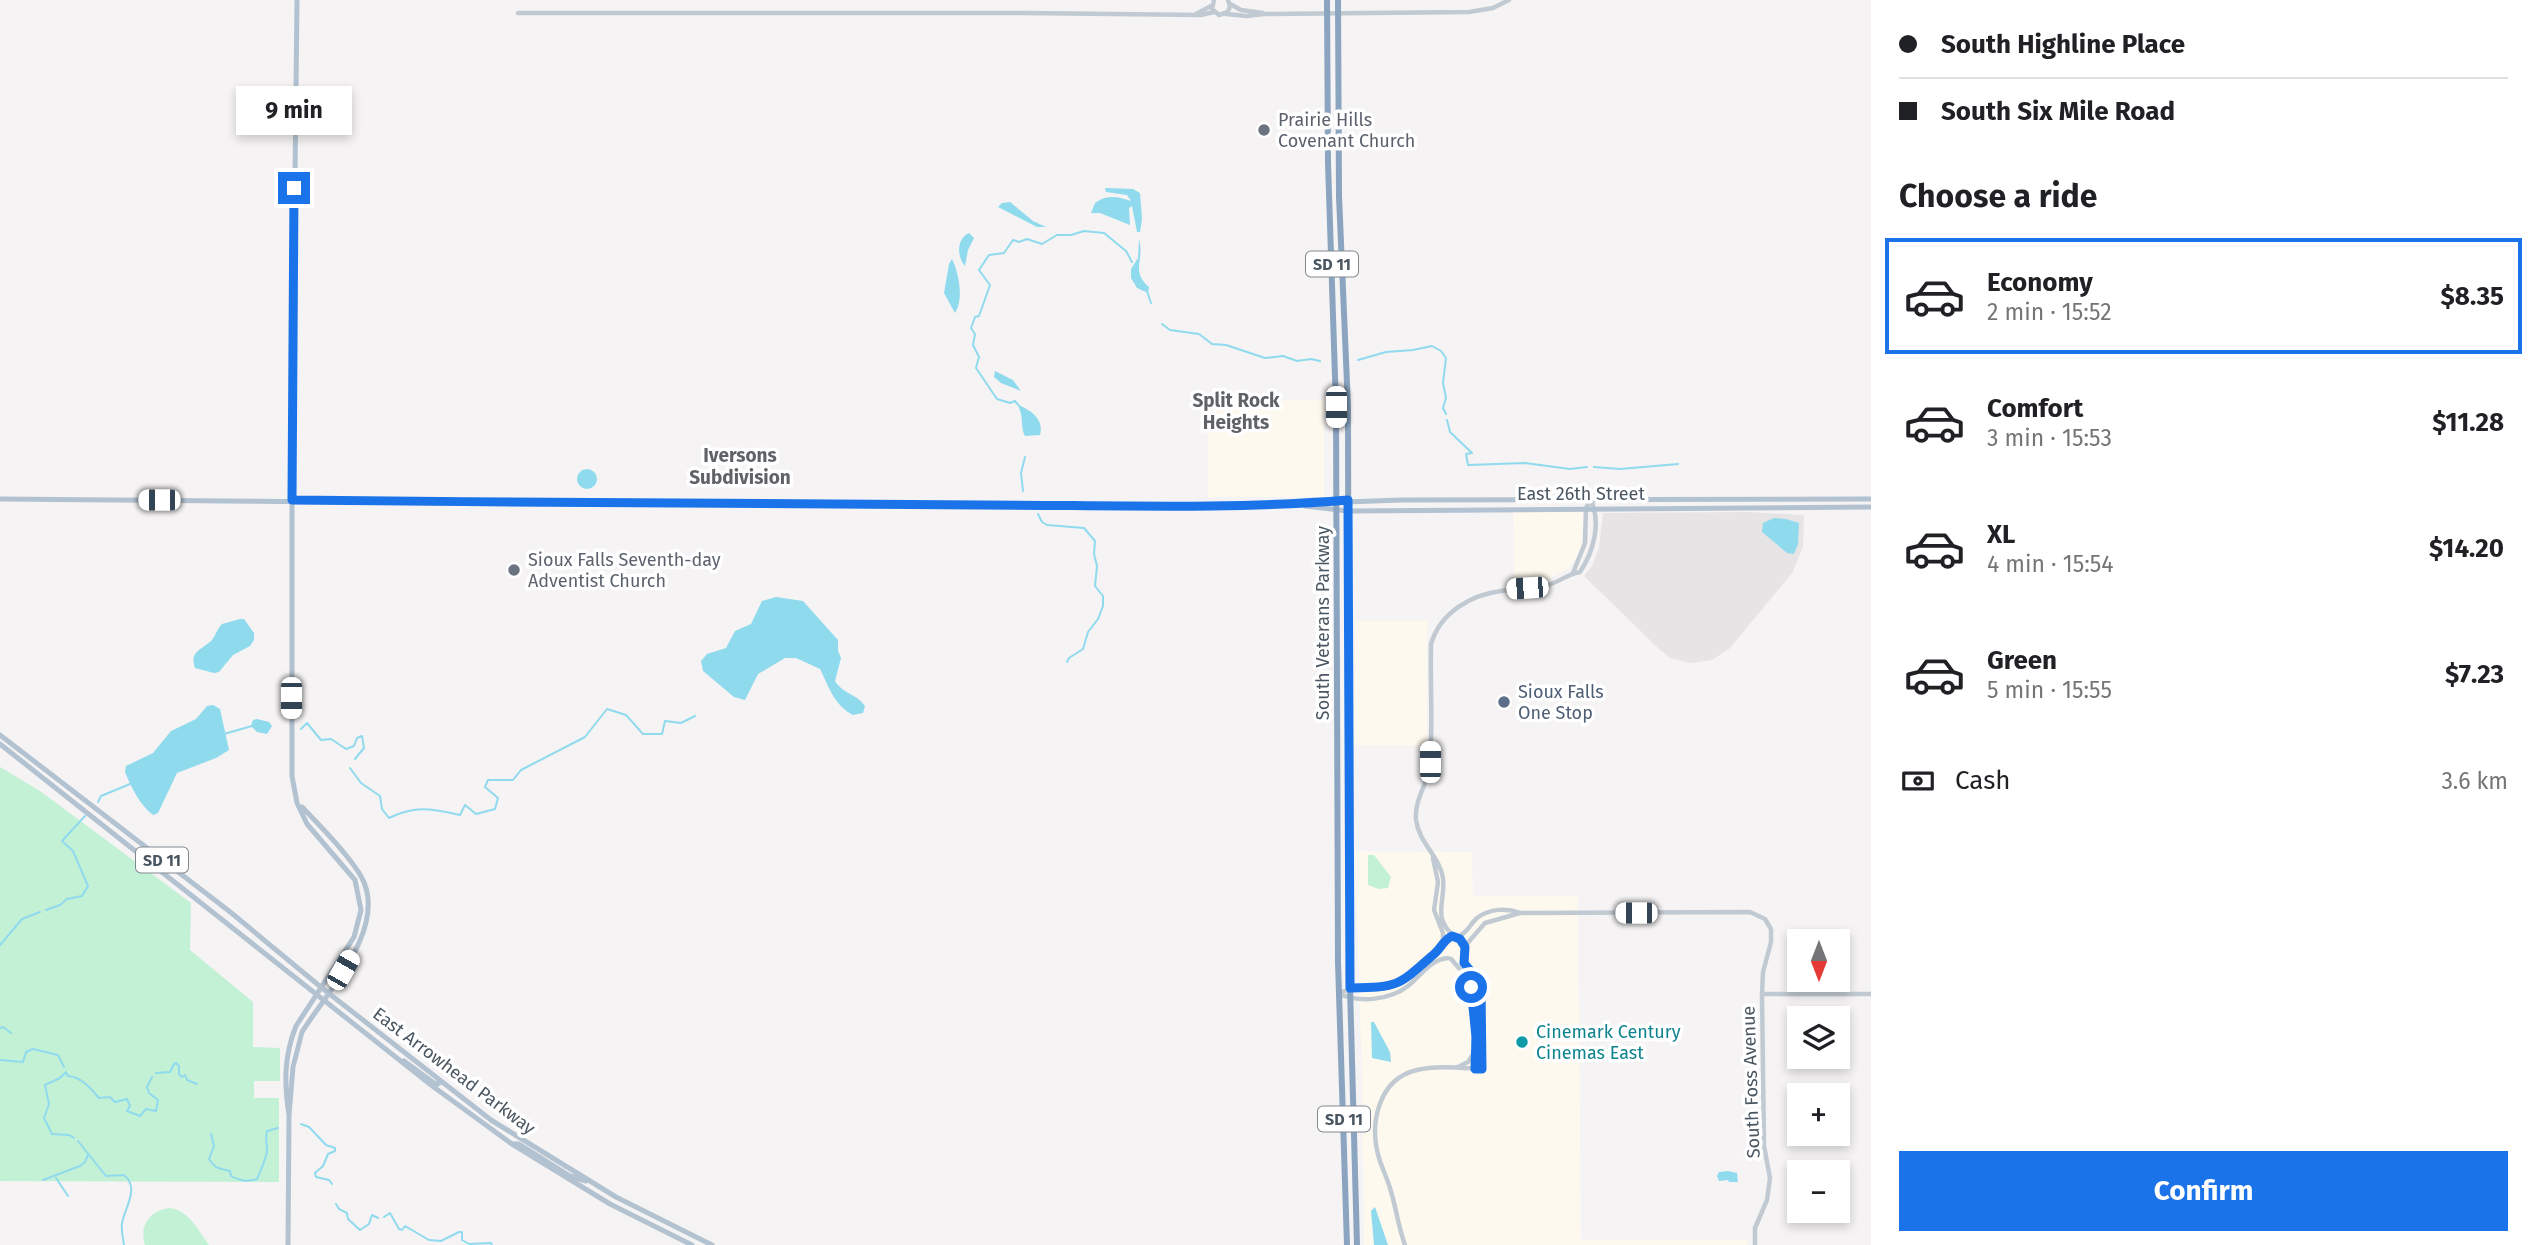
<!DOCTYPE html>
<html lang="en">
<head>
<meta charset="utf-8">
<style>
  :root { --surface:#fff; --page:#f6f6f6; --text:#202124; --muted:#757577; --line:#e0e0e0; --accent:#1a73e8 }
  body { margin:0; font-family:"Fira Sans",sans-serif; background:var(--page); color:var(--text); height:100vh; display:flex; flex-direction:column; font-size:26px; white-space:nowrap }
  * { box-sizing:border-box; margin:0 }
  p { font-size:23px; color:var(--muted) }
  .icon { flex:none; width:38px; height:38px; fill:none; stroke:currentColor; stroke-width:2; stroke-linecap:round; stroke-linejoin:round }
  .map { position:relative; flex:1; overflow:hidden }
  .drawer { display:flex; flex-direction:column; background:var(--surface); width:665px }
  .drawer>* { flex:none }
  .top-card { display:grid; align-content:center; height:154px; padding:0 28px; background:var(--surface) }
  .needle { width:46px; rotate:180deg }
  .buttons { position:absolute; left:1787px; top:929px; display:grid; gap:14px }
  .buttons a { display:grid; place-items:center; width:63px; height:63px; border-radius:0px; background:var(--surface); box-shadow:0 4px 10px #0003; font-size:35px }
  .end { position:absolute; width:32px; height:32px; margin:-16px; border:9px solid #1a73e8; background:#fff; box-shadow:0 0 0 4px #fff }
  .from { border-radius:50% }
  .bubble { position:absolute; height:49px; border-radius:0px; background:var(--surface); box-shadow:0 4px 10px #0003; font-size:23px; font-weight:700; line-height:49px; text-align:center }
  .car { position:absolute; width:21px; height:42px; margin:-21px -10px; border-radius:9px; box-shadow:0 0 5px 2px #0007; background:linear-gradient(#fff 24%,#345 0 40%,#fff 0 76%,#345 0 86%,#fff 0) }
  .top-card b { display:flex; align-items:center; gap:24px; height:66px; font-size:26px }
  .top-card b+b { border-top:2px solid var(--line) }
  .top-card i { width:18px; height:18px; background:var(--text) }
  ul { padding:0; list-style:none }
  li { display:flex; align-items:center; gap:21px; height:116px; margin:0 14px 10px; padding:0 14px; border:4px solid transparent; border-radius:0px }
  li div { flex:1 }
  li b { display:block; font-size:26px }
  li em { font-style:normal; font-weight:700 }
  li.active { border-color:var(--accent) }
  li>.icon { width:63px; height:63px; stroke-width:1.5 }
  h2 { padding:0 28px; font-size:32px; line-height:84px }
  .pay { display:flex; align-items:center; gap:18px; height:77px; padding:0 28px; font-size:26px }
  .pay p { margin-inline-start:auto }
  .button { display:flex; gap:14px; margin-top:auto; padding:14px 28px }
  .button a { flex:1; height:80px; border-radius:0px; background:var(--accent); color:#fff; font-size:28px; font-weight:700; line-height:80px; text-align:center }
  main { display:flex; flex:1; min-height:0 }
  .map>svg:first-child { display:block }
  .commercial { fill:#fdf9ef }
  .education { fill:#e6e4e5 }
  .green { fill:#c3f1d5 }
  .water { fill:#90daee }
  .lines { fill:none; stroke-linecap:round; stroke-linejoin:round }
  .stream { stroke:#90daee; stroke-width:2 }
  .minor { stroke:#c1cad2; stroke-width:4.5 }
  .major { stroke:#b3c2d1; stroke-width:5 }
  .highway { stroke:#8ba5c1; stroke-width:6 }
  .route { stroke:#1a73e8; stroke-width:9 }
  .worship-dot { fill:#6b7280; stroke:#fff; stroke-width:2.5 }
  .service-dot { fill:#5c6f8a; stroke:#fff; stroke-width:2.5 }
  .culture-dot { fill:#0f9aa8; stroke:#fff; stroke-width:2.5 }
  .labels { text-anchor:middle; stroke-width:7; stroke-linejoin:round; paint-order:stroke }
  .shield { fill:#fff; stroke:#808990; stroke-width:2 }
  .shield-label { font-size:16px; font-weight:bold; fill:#4a5661 }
  .worship-label { font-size:18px; fill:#5b616d; stroke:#fff; text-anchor:start }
  .street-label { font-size:18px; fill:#4a5661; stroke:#fff }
  .service-label { font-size:18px; fill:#4e5e75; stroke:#fff; text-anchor:start }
  .culture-label { font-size:18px; fill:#0d838f; stroke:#fff; text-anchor:start }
  .neighbourhood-label { font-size:19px; font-weight:bold; fill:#5f6368; stroke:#fff }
</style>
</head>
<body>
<main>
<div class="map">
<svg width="1871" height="1245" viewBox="0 0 1871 1245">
  <rect width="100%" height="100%" fill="#f5f3f3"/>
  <!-- commercial -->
  <path class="commercial" d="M1208,400H1324V497H1208Z
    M1513,510L1584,511L1581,550L1569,568L1543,582H1514Z
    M1355,621H1427V745H1354Z
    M1355,851L1472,852L1473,896H1578L1581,1240H1747V1245H1364L1362,1077Z"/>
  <!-- education -->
  <path class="education" d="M1748,512L1804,515L1803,547L1792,573L1729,649L1712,660L1690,663L1670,658L1659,649L1584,576L1592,566L1599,548L1603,513Z"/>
  <!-- green -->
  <path class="green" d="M0,767L40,791L191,903L190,950L253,1002V1047L280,1048V1081H254V1098H279V1182L0,1181Z
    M1368,855H1374L1391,877L1388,888L1379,889L1368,885Z
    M169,1208C189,1210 198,1230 209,1245H145C139,1226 149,1211 169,1208Z"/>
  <!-- water -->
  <path class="water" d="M1105,188L1133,189L1140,193L1142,219L1140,232H1137L1132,206L1129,208L1130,225L1100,213H1091L1095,203C1107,194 1119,197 1131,201L1127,195L1106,192Z
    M1010,202L1033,221L1046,227H1037L998,207L1002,203Z
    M969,233L974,238L968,250L965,266C957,257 956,239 969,233Z
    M1139,239C1145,260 1130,271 1149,287L1148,293L1137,288L1131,278V269L1138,258Z
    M952,259C959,273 964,300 955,313L944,293L949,264Z
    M995,371L1013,380L1021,391L1001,383L994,377Z
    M1021,406C1033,412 1044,420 1040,435L1025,436C1020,427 1024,419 1019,408Z
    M577 479a10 10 0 1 1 20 0a10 10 0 1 1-20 0Z
    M1774,518L1786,519L1799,523L1798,544L1794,554L1787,553L1762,532L1763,523Z
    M776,597L803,601L838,640V651L841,658L835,681C843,694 857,694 865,706L863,713L853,715C834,705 829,687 820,669L796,658H785L758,674L745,700L734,697L703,671L701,661L707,654L726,648L735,631L751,624L762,601Z
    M240,619H244L254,633V640L250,646L233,655L219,672L214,673L195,668C189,651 202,650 212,640C216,635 217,629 222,624Z
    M213,705L220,709L229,750L216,758L177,773L158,813L153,815C140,805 131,787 125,772L126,766L153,753L171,731L196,719L207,706Z
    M257,719L269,722L272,726L267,734L257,732L251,726L253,720Z
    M1374,1022L1390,1052L1391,1062L1372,1058L1371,1022Z
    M1728,1171L1737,1173L1738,1182H1729L1728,1180L1719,1181L1717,1176L1719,1172Z
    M1375,1207L1388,1245H1374L1371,1211Z"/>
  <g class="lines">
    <!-- stream -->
    <path class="stream" d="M1147,291L1151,303
      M1162,324L1170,330L1199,334L1212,344L1226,345L1265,358L1283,356L1297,361L1311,359L1320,361
      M1358,360L1386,352L1413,350L1432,346L1441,351L1446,358L1443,383L1446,398L1443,408L1446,414
      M1020,407L1015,401L1010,403L997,399L976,368L979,357L973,345L975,334L971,328L975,317L979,316L990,285L979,270L989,255L1004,253L1013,240L1019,242L1027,239L1042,244L1057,235H1071L1084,231L1104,233L1126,251L1132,262
      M1447,420L1450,432L1472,453L1466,454L1468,465L1525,463L1570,469L1587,467
      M1594,467L1620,469L1678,464
      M1023,491L1021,473L1025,457
      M1038,514L1042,522L1047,525L1084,528L1095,541L1094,554L1097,566L1095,586L1103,596V606L1098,619L1088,632L1083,649L1069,658L1067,662
      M301,729L307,723L321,740L331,739L346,749L354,746L357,738L362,736L364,748L355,759
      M224,734L252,726
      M350,768L361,783L380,796L382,809L389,818C416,805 432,809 460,815L465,805L476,814L495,809L498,798L485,787L488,780H513L521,770L585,737L607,709L626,715L643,734H662L665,721L681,723L695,716
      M98,802L101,796L130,784
      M46,910L60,905L67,899L82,896L88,886L73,851L62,841L85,816
      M0,945L22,919L40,912
      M0,1028L3,1027L11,1033
      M0,1060L23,1062L26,1052L33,1049L58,1055L64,1067
      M156,1073L170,1072L174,1064L176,1063L179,1066V1074L182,1077L185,1075L187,1080L197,1084
      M301,1124L309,1127L326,1145L335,1148V1151L328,1154L323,1166L315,1173L316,1177L329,1180L332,1184
      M211,1134L214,1146L209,1159C215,1169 219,1168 230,1171L231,1176C240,1181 247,1182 257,1179C260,1172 267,1157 267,1150C267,1142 265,1139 267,1131L278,1128
      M74,1138L69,1135L52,1134L44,1118L49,1104L45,1085L60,1078L66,1072L68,1076C82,1077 91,1089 99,1098L110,1097L115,1102L127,1099L130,1106L127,1111L140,1116L146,1109L156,1111L158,1100L149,1093L147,1087L152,1077
      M78,1141L106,1176L124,1175C140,1188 125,1207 122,1223C121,1230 123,1238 124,1245
      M56,1178L68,1196
      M43,1180L80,1166L85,1162L88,1155
      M336,1204L339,1209L347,1213L348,1219L360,1230L369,1224L372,1215L378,1218
      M384,1217L390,1213L399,1229L402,1230L405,1226L429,1240L441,1241L459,1232H462V1240L469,1244L491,1243L492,1245"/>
    <!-- minor -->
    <path class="minor" d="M1214,0L1212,9L1219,15L1228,12L1230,6L1228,0
      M1230,4L1241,10L1263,13
      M518,13H1023L1201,15L1214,12
      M1196,14L1211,6
      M1226,14L1247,16L1264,14L1469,12L1493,8L1509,0
      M1573,573L1585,543L1586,508L1591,500
      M1433,858L1438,882L1434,910L1443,933V941
      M1455,937C1431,917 1446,902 1443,878C1440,857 1419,843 1416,820C1414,798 1429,783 1430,763C1433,723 1430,683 1431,644C1440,613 1470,595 1501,591C1516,589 1531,589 1545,586C1558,583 1567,574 1580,572C1594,551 1601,523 1591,500
      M1457,937C1468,933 1469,925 1477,918C1490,908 1507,908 1521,913L1750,912L1765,919L1771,929V942L1763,972L1762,994L1764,1146L1770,1178L1767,1200L1755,1228V1245
      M1465,946L1485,923L1520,913
      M1451,959L1465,975L1472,991L1475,1069
      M1339,993C1358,985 1380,992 1399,984C1412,978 1427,962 1437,952C1443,945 1444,940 1452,936C1468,940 1462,951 1464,963L1476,977L1481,989L1482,1069C1462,1068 1437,1065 1417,1070C1378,1079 1369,1124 1379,1158C1382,1168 1387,1178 1390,1188C1396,1207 1398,1226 1405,1245
      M1339,994C1360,1003 1390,1000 1408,986C1422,975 1429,960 1448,958
      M1762,994H1871
      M1458,1067L1468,1062L1474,1053"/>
    <!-- major -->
    <path class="major" d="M0,499L568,504L1131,505L1291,504L1401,500L1871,499
      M1305,506L1348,511L1871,507
      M0,735L229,911L322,988L491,1120L616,1197L712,1245
      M0,744L431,1085L512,1144L610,1204L692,1245
      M404,1061L434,1083L438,1084L441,1082
      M289,1115C284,1083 284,1056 296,1026L354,937L361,910L355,880L307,824L297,803L292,776V440L297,0
      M512,1144H519L570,1176L586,1181
      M288,1245L289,1115L293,1067L302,1032C327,992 388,928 362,878C350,856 320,826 302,807"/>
    <!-- highway -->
    <path class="highway" d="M1327,0L1328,163L1336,407L1338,962L1347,1245
      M1338,0L1339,196L1348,407L1349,950L1357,1245"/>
  </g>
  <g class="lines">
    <!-- route -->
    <path class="route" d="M294,188L292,500C522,502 752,505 982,505C1104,505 1227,510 1348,500L1350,988C1398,987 1397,987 1433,955C1441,949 1443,940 1452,936L1460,939L1465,947L1464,963L1478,980L1481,989L1482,1069H1475L1476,1037L1471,987"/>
  </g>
  <!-- markers -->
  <g class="worship-dot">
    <circle cx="1264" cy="130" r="7"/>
    <circle cx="514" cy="570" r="7"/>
  </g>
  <circle class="service-dot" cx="1504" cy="702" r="7"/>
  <circle class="culture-dot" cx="1522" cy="1042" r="7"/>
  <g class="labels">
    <!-- shield labels -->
    <g class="shield">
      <rect x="1306" y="251.5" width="52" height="25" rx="5"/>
      <rect x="136" y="847.5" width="52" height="25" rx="5"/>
      <rect x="1318" y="1106.5" width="52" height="25" rx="5"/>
    </g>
    <g class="shield-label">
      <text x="1332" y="270">SD 11</text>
      <text x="162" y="866">SD 11</text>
      <text x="1344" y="1125">SD 11</text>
    </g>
    <!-- worship labels -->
    <g class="worship-label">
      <text x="1278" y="126">Prairie Hills<tspan x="1278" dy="21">Covenant Church</tspan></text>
      <text x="528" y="566">Sioux Falls Seventh-day<tspan x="528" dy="21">Adventist Church</tspan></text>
    </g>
    <!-- street labels -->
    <g class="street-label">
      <text x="1581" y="500">East 26th Street</text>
      <text transform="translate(1323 623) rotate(-90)" y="6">South Veterans Parkway</text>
      <text transform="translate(454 1071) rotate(37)" y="6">East Arrowhead Parkway</text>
      <text transform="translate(1751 1082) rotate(-92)" y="6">South Foss Avenue</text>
    </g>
    <!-- service labels -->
    <g class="service-label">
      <text x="1518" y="698">Sioux Falls<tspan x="1518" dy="21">One Stop</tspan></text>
    </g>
    <!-- culture labels -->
    <g class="culture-label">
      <text x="1536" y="1038">Cinemark Century<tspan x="1536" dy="21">Cinemas East</tspan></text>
    </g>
    <!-- neighbourhood labels -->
    <g class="neighbourhood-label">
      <text x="1236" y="407">Split Rock<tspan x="1236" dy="22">Heights</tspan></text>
      <text x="740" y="462">Iversons<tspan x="740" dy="22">Subdivision</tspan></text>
    </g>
  </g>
</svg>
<div class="buttons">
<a><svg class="needle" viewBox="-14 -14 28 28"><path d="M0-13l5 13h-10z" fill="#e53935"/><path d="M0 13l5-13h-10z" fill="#757577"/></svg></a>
<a><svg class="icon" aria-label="layers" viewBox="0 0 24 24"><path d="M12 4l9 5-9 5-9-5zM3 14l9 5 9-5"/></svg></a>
<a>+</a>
<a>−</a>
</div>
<i class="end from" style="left:1471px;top:987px"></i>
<i class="end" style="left:294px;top:188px"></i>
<div class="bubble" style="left:236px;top:86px;width:116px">9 min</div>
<i class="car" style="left:1336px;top:407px;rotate:180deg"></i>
<i class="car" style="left:159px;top:500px;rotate:270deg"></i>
<i class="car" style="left:1527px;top:588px;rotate:266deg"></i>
<i class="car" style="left:291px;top:698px;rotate:180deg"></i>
<i class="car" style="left:1430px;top:762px;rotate:0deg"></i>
<i class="car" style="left:1636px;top:913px;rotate:270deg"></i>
<i class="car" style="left:343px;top:970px;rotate:30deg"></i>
</div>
<section class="drawer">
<div class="top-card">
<b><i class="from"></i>South Highline Place</b>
<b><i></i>South Six Mile Road</b>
</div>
<h2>Choose a ride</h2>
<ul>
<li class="active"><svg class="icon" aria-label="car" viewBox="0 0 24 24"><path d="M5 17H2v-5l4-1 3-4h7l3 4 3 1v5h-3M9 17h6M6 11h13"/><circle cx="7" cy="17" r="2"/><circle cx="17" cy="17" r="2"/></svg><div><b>Economy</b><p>2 min · 15:52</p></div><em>$8.35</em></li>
<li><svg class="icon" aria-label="car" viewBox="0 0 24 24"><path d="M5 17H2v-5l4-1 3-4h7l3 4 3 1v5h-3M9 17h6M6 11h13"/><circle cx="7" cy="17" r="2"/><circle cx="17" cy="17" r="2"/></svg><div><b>Comfort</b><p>3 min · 15:53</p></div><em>$11.28</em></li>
<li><svg class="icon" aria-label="car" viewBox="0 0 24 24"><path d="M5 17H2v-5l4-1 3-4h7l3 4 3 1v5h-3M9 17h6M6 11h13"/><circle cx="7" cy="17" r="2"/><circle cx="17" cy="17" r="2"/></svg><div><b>XL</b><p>4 min · 15:54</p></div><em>$14.20</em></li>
<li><svg class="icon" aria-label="car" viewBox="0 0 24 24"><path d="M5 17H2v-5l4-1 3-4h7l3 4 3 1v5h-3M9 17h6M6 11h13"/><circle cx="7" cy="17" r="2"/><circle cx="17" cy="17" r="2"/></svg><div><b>Green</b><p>5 min · 15:55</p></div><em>$7.23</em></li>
</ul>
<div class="pay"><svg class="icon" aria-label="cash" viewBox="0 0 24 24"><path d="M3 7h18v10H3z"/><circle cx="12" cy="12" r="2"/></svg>Cash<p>3.6 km</p></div>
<div class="button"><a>Confirm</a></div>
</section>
</main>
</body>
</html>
